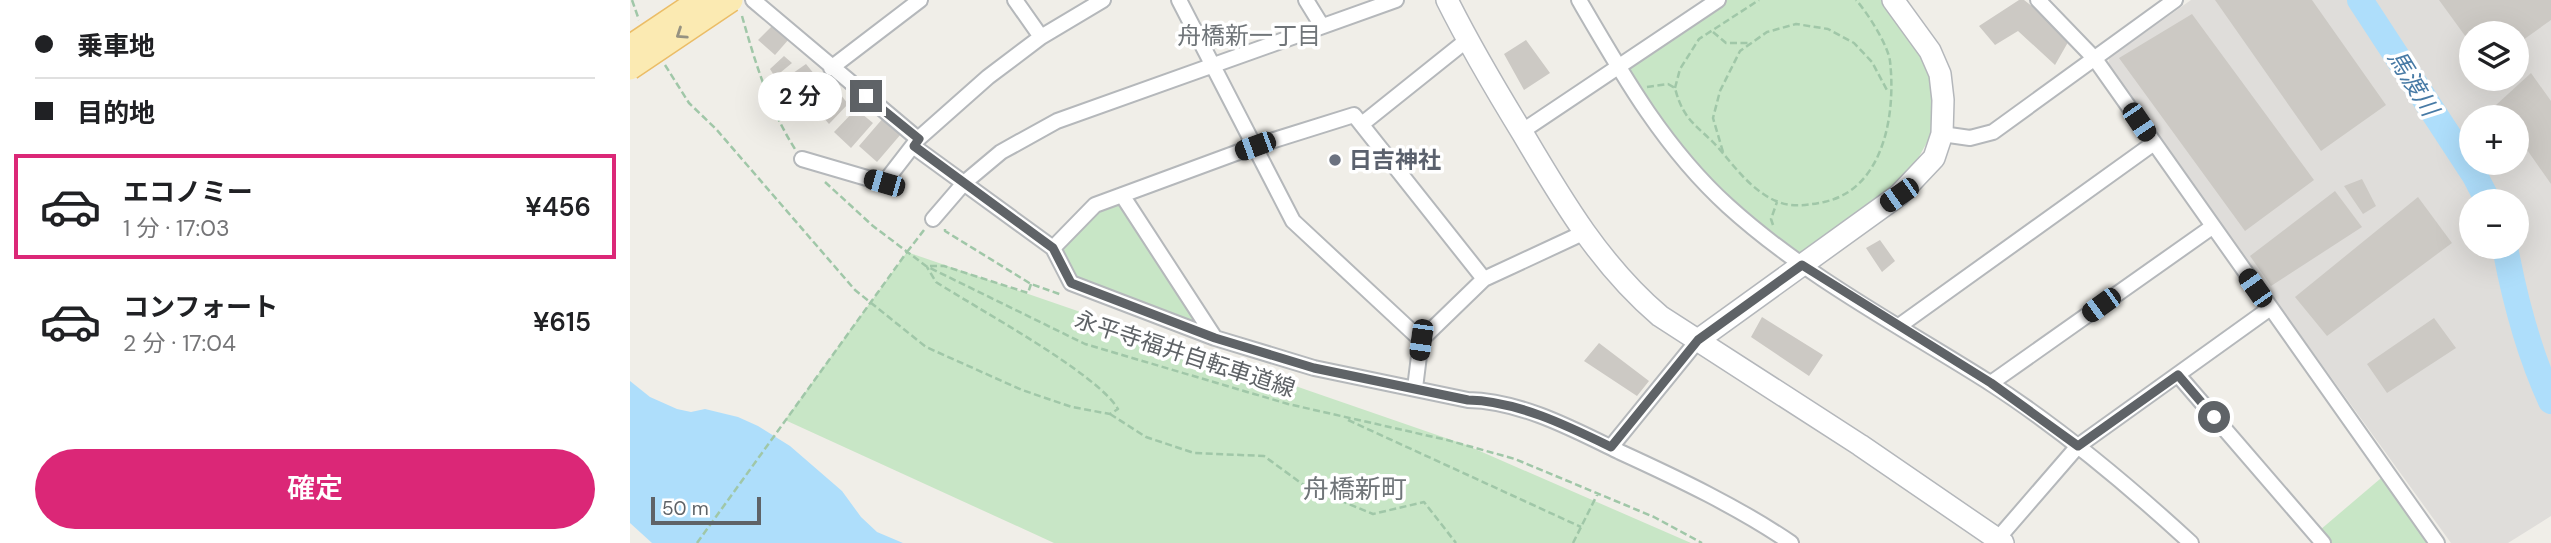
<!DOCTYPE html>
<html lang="ja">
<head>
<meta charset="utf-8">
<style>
  :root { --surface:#fff; --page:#f2f2f2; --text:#202124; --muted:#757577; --line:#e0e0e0; --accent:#db2777 }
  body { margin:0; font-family:"DM Sans","Noto Sans JP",sans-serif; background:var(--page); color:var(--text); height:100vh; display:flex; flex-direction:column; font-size:26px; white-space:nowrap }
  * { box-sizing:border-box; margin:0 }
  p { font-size:23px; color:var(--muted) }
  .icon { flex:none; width:38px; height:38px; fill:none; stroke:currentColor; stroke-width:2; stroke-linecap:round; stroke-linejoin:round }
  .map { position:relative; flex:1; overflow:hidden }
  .panel { display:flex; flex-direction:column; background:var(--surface); width:630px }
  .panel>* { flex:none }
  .guide { display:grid; align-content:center; height:154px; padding:0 35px; background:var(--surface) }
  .tools { position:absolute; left:1829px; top:21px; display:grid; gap:14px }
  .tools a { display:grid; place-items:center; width:70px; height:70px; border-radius:50%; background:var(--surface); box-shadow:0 7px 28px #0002; font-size:35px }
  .scale { position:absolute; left:21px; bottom:18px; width:110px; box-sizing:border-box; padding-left:7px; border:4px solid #5f6367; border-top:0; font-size:19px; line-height:24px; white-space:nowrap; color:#5f6367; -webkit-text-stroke:5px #fff; paint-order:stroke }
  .end { position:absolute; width:32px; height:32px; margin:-16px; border:9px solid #5f6367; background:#fff; box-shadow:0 0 0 4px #fff }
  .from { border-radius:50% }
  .bubble { position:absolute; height:49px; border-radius:24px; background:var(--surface); box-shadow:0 7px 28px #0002; font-size:23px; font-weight:600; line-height:49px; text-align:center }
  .car { position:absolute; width:21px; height:42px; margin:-21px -10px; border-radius:9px; box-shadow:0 0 5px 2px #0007; background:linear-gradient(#222 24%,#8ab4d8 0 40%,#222 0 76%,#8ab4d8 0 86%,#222 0) }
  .guide b { display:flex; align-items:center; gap:24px; height:66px; font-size:26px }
  .guide b+b { border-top:2px solid var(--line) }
  .guide i { width:18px; height:18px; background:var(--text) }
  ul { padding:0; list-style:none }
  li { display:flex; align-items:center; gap:21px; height:105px; margin:0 14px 10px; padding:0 21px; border:4px solid transparent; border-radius:0px }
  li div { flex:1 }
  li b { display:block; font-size:26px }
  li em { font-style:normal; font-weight:600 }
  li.active { border-color:var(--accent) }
  li>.icon { width:63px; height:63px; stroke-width:1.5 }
  .action { display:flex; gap:14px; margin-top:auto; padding:14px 35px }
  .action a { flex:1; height:80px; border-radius:42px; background:var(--accent); color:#fff; font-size:28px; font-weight:600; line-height:80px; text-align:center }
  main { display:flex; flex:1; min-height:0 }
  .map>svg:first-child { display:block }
  .industrial { fill:#dfddda; fill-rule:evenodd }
  .green { fill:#c8e6c6 }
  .water { fill:#aedefb }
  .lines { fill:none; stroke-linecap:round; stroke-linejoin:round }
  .river { stroke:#aedefb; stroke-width:26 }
  .building { fill:#ccc9c4 }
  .street-casing { stroke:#b5b8bb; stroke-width:18 }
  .secondary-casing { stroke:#b4b7bb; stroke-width:24 }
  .path { stroke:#a0c7a8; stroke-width:2.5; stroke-dasharray:7 3.5; stroke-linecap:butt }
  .street { stroke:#fff; stroke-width:14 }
  .secondary { stroke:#fff; stroke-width:21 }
  .primary-bridge-casing { stroke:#ebbd67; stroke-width:26; stroke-linecap:butt }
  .path-bridge { stroke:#a0c7a8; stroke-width:2.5; stroke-dasharray:7 3.5; stroke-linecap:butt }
  .primary-bridge { stroke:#fbeab2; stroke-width:23 }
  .oneway { stroke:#969281 }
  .route { stroke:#5f6367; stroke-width:9 }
  .worship-dot { fill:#6b7280; stroke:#fff; stroke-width:2.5 }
  .labels { text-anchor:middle; stroke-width:7; stroke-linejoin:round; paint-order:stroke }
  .worship-label { font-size:23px; font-weight:bold; fill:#5b616d; stroke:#fff; text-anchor:start }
  .street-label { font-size:23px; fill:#5f6367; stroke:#fff }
  .neighbourhood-label { font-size:24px; fill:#707579; stroke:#fff }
  .water-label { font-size:24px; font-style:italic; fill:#477aa5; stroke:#fff }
  .quarter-label { font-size:26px; fill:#707579; stroke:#fff }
</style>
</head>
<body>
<main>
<section class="panel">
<div class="guide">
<b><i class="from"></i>乗車地</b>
<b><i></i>目的地</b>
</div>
<ul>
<li class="active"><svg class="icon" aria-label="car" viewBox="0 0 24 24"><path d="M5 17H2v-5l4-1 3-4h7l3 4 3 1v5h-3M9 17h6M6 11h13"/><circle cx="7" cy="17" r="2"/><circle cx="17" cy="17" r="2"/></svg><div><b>エコノミー</b><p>1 分 · 17:03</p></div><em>¥456</em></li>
<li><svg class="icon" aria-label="car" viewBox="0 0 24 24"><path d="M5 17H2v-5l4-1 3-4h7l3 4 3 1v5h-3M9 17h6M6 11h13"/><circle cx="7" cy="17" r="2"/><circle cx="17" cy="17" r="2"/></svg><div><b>コンフォート</b><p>2 分 · 17:04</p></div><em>¥615</em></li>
</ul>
<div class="action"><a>確定</a></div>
</section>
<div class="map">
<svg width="1921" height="543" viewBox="0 0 1921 543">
  <rect width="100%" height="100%" fill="#f0eee8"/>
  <!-- industrial -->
  <path class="industrial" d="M1561,0H1921V516L1878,543H1821L1478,69L1479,58ZM1841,33H1886V79H1841ZM1841,117H1886V163H1841ZM1841,201H1886V247H1841Z"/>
  <!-- green -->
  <path class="green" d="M1088,0H1261L1300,51L1305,128L1286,162L1272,179L1172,265L1098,206L988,67Z
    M492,195L577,335L443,280L423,248L465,205Z
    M277,252L836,445L1061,543H424L155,420Z
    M1757,473L1807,543H1700L1690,530Z"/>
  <!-- water -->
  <path class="water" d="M0,381L20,397L47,409L61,412L75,409L108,417L128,426L160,446L212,491L231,517L247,532L273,543H22L0,523Z"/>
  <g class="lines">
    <!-- river -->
    <path class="river" d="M1730,0L1845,176L1858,201
      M1875,247C1885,301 1898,351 1921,401"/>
  </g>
  <!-- building -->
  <path class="building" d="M1389,0H1394L1441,37L1425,65L1388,31L1365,45L1349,26Z
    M1585,0H1682L1756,105L1691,151Z
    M1809,0H1921V20L1886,45V33H1841V44Z
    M1562,14L1684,180L1615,231L1489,58Z
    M144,24L159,39L145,55L128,40Z
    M896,40L920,73L894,90L874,54Z
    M154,56L162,63L145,77L140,69Z
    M176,64L185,75L166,95L153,80Z
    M1901,73L1921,101V184L1886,134V117H1875L1866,105Z
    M189,78L201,88L179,108L170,100Z
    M207,90L218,104L199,124L186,109Z
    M226,109L243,123L221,148L204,132Z
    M254,117L271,134L247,162L229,146Z
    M1732,179L1746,206L1733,214L1714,186Z
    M1705,191L1732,227L1641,286L1620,256Z
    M1788,197L1822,243L1697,336L1665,297Z
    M1250,240L1265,261L1252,272L1236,248Z
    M1132,317L1193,355L1179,376L1121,337Z
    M1804,318L1826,348L1757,393L1737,364Z
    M969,343L1019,381L1007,396L954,361Z"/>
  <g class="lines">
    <!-- street casing -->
    <g class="street-casing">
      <path id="street" d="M123,0L288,139
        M385,0L411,37
        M549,0L663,221L791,340
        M676,0L692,26
        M949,0C992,74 1034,148 1098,206C1175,276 1270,326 1357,381C1430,428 1498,485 1561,543
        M1408,0L1465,59L1807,543
        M201,68L290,0
        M732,124L837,40
        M891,132L1088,0
        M1312,134L1340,138L1363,132L1545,0
        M283,146L423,248L441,283L585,338L684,368L838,400C891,401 943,429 990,452C1049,479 1108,507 1161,543
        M172,159L254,183L288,139L358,77L411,37L473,0
        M492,195L585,338
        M303,219L334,183L371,152L427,121L766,0
        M423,248L465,205L625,146L724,115L854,279
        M1269,326L1524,143
        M1548,375L1693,543
        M1361,383L1582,227
        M785,388L791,340L854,279L953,233
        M981,447L1068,340
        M1364,543L1448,446L1639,309"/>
    </g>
    <!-- secondary casing -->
    <g class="secondary-casing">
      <path id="secondary" d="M817,0C840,46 866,90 893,134C932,200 970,265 1030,316L1230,445L1373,543
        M1068,340L1269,195L1304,158L1312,134L1313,100L1310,74L1300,51L1263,0"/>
    </g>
    <!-- path -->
    <path class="path" d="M2,0L9,20
      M112,16C125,62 139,108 165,149
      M1083,32L1096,43H1121
      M35,65L59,103L86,129L225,290L296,347L392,390L442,407L480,414L488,409C467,373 346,308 306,282L297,267
      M1017,87L1038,84L1045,88C1054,124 1070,126 1091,151C1107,170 1123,191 1146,201C1161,208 1178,205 1194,202C1254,189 1266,114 1260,61C1258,45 1237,12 1226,0
      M1045,88L1050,69L1069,39L1129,0
      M1093,152L1083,118L1090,91L1110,51L1137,32L1166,24L1198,29L1224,43L1242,62L1258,92
      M195,182L243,226L296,266L455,344L658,404L817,440L885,459L1024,517L1072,543
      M1143,225L1141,219L1147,202
      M315,229V231L401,284L432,295
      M277,252L294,230
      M300,266H314L398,293L401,284
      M480,414L516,437L564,453L634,456L675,486L743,514L794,502L826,543
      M718,420L951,527
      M943,543L968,493"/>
    <!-- street -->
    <use href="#street" class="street"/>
    <!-- secondary -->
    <use href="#secondary" class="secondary"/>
    <!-- primary-bridge casing -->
    <g class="primary-bridge-casing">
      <path id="primary-bridge" d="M0,47L70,0
        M0,68L101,0"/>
    </g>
    <!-- path-bridge -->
    <path class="path-bridge" d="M67,543L277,252"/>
    <!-- primary-bridge -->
    <use href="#primary-bridge" class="primary-bridge"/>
  </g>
  <!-- one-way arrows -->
  <defs><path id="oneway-chevron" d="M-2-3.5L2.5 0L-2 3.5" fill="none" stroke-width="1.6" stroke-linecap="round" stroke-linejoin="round" transform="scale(1.75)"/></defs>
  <use class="oneway" href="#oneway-chevron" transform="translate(51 34) rotate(146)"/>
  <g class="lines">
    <!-- route -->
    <path class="route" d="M236,96L289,139L284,146L423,248L441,283L585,338L684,368L838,400C887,401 938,426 981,447L1068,340L1172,265L1361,383L1448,446L1548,375L1584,417"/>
  </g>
  <!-- markers -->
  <circle class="worship-dot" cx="705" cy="160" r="7"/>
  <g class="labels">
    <!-- worship labels -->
    <g class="worship-label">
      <text x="719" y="168">日吉神社</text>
    </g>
    <!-- street labels -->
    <g class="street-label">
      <text transform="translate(555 354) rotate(18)" y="8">永平寺福井自転車道線</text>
    </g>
    <!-- neighbourhood labels -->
    <g class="neighbourhood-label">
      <text x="619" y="44">舟橋新一丁目</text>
    </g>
    <!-- water labels -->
    <g class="water-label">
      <text transform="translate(1783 83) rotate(58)" y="8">馬渡川</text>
    </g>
    <!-- quarter labels -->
    <g class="quarter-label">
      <text x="725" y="498">舟橋新町</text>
    </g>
  </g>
</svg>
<div class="tools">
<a><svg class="icon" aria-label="layers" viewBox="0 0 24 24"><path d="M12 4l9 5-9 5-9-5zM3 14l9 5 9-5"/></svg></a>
<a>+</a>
<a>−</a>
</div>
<div class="scale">50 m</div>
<i class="end from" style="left:1584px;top:417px"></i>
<i class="end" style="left:236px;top:96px"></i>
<div class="bubble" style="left:128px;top:72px;width:84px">2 分</div>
<i class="car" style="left:1509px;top:122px;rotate:146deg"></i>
<i class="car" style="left:625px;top:146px;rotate:250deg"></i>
<i class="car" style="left:254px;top:183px;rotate:286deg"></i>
<i class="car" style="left:1269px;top:195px;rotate:235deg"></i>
<i class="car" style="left:1625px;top:288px;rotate:325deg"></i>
<i class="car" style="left:1471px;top:305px;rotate:234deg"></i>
<i class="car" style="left:791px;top:340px;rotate:188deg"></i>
</div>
</main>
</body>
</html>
